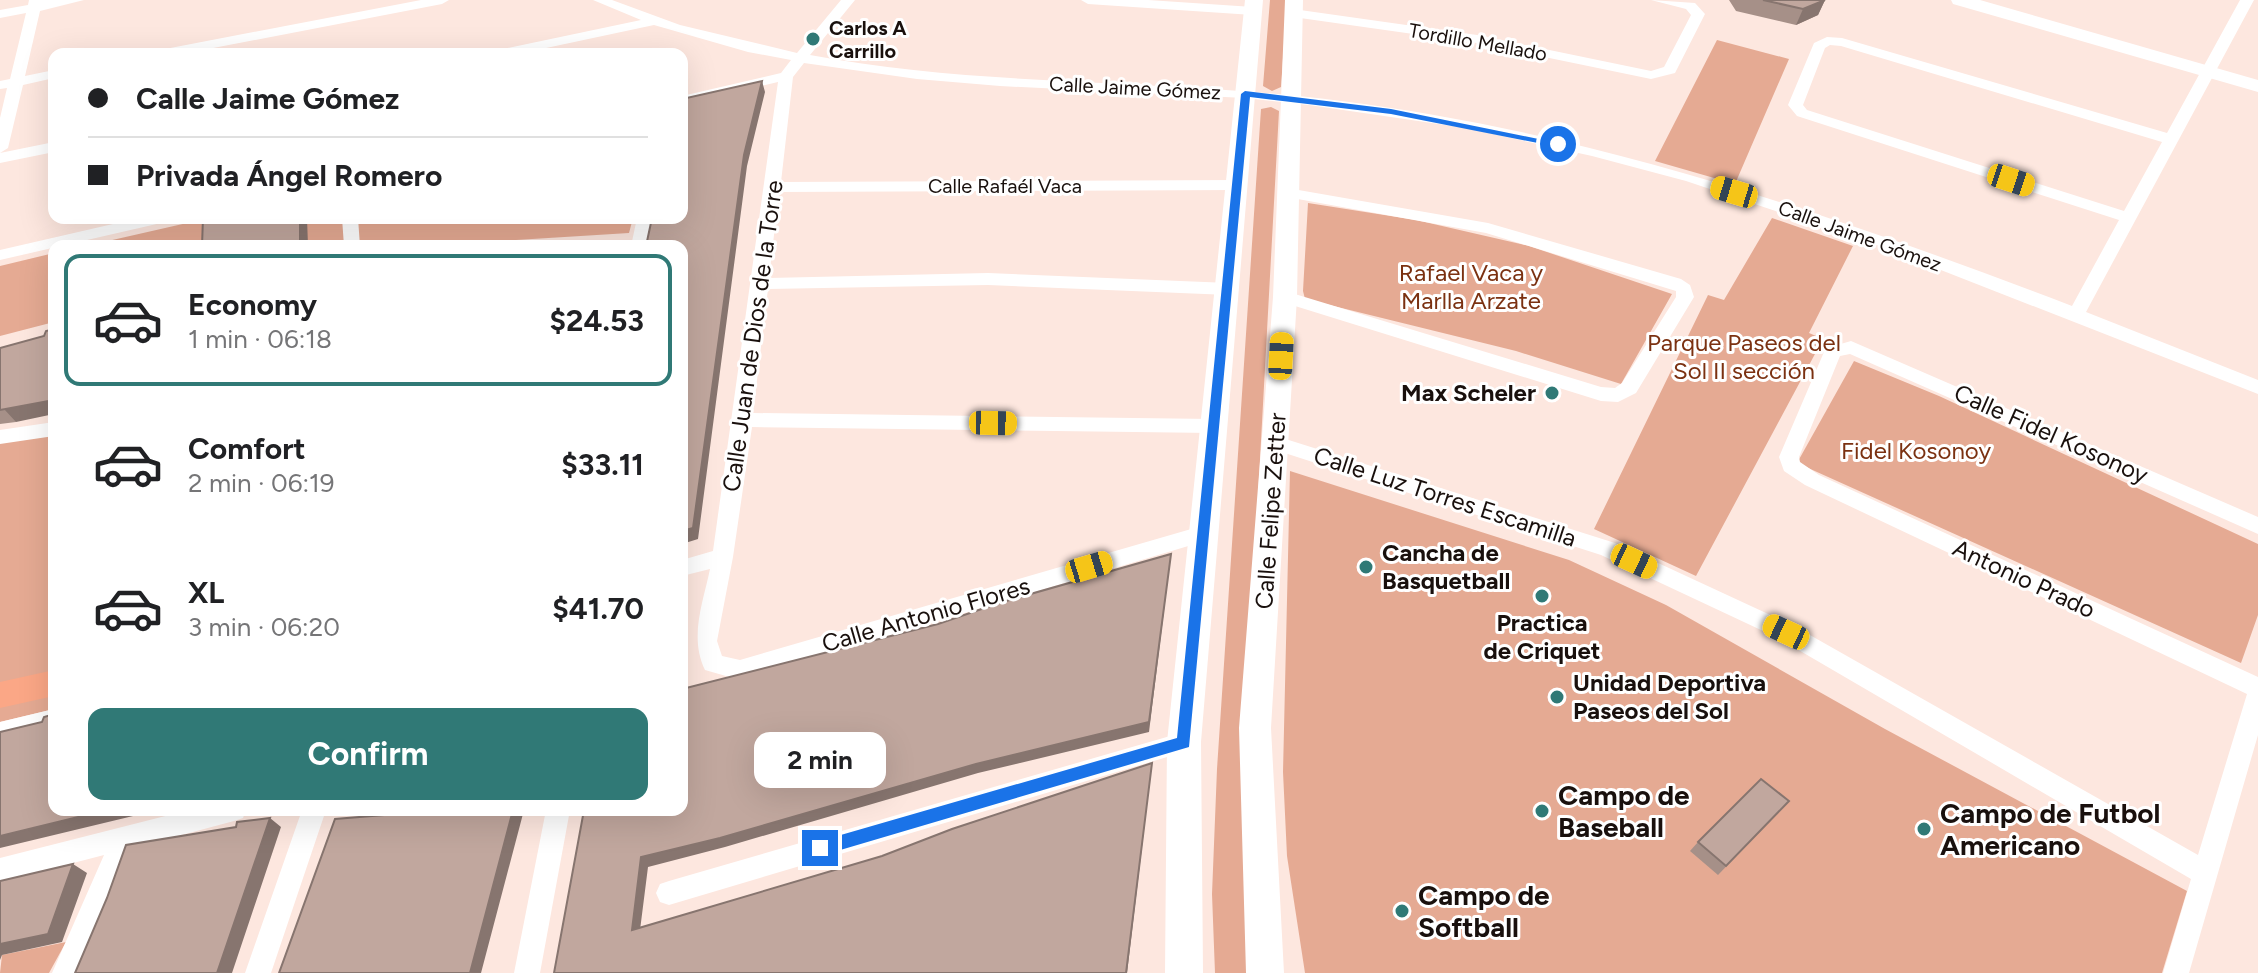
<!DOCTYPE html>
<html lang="en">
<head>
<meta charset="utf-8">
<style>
  :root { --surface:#fff; --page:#f2f2f2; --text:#202124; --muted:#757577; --line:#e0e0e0; --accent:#307976 }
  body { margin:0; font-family:Figtree,sans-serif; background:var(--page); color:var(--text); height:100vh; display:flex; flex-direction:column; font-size:30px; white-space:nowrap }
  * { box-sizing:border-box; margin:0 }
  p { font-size:26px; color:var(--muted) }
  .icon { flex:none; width:44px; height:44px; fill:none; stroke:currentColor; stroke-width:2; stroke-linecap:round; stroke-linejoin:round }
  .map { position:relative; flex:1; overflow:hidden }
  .panel { position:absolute; left:48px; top:240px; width:640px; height:576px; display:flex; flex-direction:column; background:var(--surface); border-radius:16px; box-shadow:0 8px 32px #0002 }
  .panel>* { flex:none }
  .hud { position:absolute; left:48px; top:48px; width:640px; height:176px; border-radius:16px; box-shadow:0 8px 32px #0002; display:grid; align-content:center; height:176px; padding:0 40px; background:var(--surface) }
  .end { position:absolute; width:36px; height:36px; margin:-18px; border:10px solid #1a73e8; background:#fff; box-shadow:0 0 0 4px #fff }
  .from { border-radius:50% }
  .bubble { position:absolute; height:56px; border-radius:16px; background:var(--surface); box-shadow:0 8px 32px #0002; font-size:26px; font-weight:700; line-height:56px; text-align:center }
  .car { position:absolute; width:24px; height:48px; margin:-24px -12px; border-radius:10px; box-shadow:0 0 6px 2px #0007; background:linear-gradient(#f5c518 24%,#345 0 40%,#f5c518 0 76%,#345 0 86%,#f5c518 0) }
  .hud b { display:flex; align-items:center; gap:28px; height:76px; font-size:30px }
  .hud b+b { border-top:2px solid var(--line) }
  .hud i { width:20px; height:20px; background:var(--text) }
  ul { padding:14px 0 0; list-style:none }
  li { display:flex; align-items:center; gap:24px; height:132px; margin:0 16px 12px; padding:0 24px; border:4px solid transparent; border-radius:16px }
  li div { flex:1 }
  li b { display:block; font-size:30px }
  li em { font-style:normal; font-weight:700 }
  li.current { border-color:var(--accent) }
  li>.icon { width:72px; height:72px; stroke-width:1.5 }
  .cta { display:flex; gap:16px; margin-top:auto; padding:16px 40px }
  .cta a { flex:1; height:92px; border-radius:16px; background:var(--accent); color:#fff; font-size:32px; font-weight:700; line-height:92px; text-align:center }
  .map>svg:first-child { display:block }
  .green { fill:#e5aa93 }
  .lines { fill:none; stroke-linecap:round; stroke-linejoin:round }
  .canal { fill:#fba786; fill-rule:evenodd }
  .street { fill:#fff; fill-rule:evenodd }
  .secondary { fill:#fff; fill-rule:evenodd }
  .wall { fill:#a69088 }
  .shaded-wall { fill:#87756f }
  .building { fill:#c1a79e; stroke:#87756f; stroke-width:2 }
  .route { fill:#1a73e8 }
  .poi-dot { fill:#307976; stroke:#fff; stroke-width:3 }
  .labels { text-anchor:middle; stroke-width:6; stroke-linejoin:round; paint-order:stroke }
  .far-poi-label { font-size:20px; font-weight:bold; fill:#19100d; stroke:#fff; text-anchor:start }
  .far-street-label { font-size:20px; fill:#19100d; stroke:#fff }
  .park-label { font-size:24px; fill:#7b3111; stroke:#fff }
  .street-label { font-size:24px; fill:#19100d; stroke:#fff }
  .poi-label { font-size:24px; font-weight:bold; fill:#19100d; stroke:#fff; text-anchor:start }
  .near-poi-label { font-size:28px; font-weight:bold; fill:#19100d; stroke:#fff; text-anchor:start }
</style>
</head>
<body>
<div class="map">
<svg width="2258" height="973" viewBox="0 0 2258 973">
  <rect width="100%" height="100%" fill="#fde7df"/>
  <!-- green -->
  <path class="green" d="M1270,0H1287L1281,87L1272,91L1263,86Z
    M1717,40L1789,59L1735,184L1655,161Z
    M1271,107L1279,111L1243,771L1251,973H1215L1212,894L1217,769L1261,109Z
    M1308,203L1416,220L1529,246L1672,294L1621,384L1516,351L1305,299L1303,291Z
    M209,218H633L629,233L418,246H86Z
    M1772,218L1853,246L1809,333L1823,339L1696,576L1594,529L1708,295L1724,300Z
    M54,253V322L0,336V266Z
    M1854,361L1939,396L2258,544V615L2241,663L1797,463Z
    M54,433V709L0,722V441Z
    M1290,471L1569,560L1666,605L1885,729L2187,891L2162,973H1305L1287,856L1283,772Z
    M66,942L49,973H0L2,955Z"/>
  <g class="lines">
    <!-- canal -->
    <path class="canal" d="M54,670V696L0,708V682Z"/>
    <!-- street -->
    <path class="street" d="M29,0H84L40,11L25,76L54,70V78L23,85L8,148L0,153V118L7,88L0,89V81L10,79L26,13L0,18V10L28,5Z
      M421,0H449L442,4L182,54H153L160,50Z
      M593,0H612L680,25L797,53L841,0H855L810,55C985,88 1165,78 1341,101C1595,133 1834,215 2072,306L2119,220L1797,116L1788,105L1814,43L1827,37L1842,38L2167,133L2240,0H2254L2086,312L2258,380V394L1877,245L1686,181L1592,156L1466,128L1309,105L1245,98L1000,86L917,79L804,63L793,77L781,182L1237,180L1245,185L1237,190L779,192L769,278L988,273L1229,283L1238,289L1229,295L988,285L768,289L753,413L1213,419L1223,426L1213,433L752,427L733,557L717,641L722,656L740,660L1205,525L1212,527L1215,533L1212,539L1205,541L740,680L705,670C689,637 703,603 710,569L682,576V560L713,551L778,82L682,104V96L781,73L791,60L748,52L654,25L518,54H491L498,50L641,20ZM1830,45L1841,46L2162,142L2124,211L1807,110L1803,105L1825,48Z
      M1081,0H1148L1253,7L1260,11L1253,15L1088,4Z
      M1651,0L1695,3L1705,14L1675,73L1651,79L1477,43L1293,17L1286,13L1293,9L1477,35L1651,71L1664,67L1691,15L1686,9Z
      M54,142V152L0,163V153Z
      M1287,188L1488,223L1681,279L1690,285L1694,297L1636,393L1618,402L1601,401L1279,301L1276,297L1285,291L1601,387L1615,388L1622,383L1676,297V291L1486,233L1281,196L1279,193Z
      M139,218H169L161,223L0,260V250Z
      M342,218H358L360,246H344Z
      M637,218H653L647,246H631Z
      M1851,341L2258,517V534L1850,354L1840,356L1799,457L1800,462L1819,475L2258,677V735L2189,973H2163L2191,879L1778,638L1601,555L1269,448L1266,443L1276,436L1615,543L1794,626L2198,855L2247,694L1805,485L1784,471L1779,457L1824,352L1827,348Z
      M54,422V436L0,444V430Z
      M54,709V729L0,742V722Z
      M1184,732L1192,735L1196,742L1192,749L1184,752L669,905L660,902L656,893L660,884L669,881Z
      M189,810H246L243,818L234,821L133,848L79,973H52L104,855L0,882V858Z
      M302,810H326L271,973H245Z
      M546,810H570L540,973H514Z"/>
    <!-- secondary -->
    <path class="secondary" d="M1245,0H1263L1201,742L1203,973H1165L1167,742Z
      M1285,0H1303L1297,297L1271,728L1284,973H1246L1239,728L1273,297Z
      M1951,0H1980L2258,80V92L1953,4Z"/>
  </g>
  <!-- wall -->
  <path class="wall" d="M1729,0H1825L1818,15L1796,25L1736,11Z
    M0,348L16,422L0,424Z
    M1789,801L1718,875L1690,851L1698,842Z"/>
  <!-- shaded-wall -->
  <path class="shaded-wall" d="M1825,0L1818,15L1796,25L1803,9Z
    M762,81L765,92L747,166L698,539L682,544V531L744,155Z
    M300,218H307L308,246H300Z
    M54,400V414L16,422L4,409Z
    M1171,554L1149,732L978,773L725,847L648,867L639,938L632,930L641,857Z
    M1152,763L1127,973H1126Z
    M107,810H158L0,848V836Z
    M513,810H524L481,973H470Z
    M270,818L281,827L232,973H217Z
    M73,864L87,873L62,942L2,955L0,960V944Z"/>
  <!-- building -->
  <path class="building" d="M1763,0H1825L1803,9Z
    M762,81L744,155L693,528L682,531V246H646L652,218H682V99Z
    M203,218H300V246H202Z
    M607,242L606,246H536Z
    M54,329V400L0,410V348L44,336L46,331Z
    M1171,554L1149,722L976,764L720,838L641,857L632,930L882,856L952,829L1152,763L1126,973H554L584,810H682V689L938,624L999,603Z
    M54,714V810H107L0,836V732L42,722L44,717Z
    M1761,779L1789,801L1726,866L1698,842Z
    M422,810H513L470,973H279L335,819L421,812Z
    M270,818L217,973H75L107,898L126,845L236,827L237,822Z
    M73,864L48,934L0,944V881Z"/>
  <!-- route -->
  <path class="route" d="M1245,91L1391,109L1563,144L1558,147L1391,114L1250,97L1189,747L820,856L815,854L812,848L820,841L1177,738L1241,94Z"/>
  <!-- markers -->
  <g class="poi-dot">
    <circle cx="813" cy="39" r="8"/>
    <circle cx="1552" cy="393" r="8"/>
    <circle cx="1366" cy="567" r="8"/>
    <circle cx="1542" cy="596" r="8"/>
    <circle cx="1557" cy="697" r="8"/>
    <circle cx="1542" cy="811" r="8"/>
    <circle cx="1924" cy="829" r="8"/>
    <circle cx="1402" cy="911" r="8"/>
  </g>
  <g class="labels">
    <!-- far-poi labels -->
    <g class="far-poi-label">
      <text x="829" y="35">Carlos A<tspan x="829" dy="23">Carrillo</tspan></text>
    </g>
    <!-- far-street labels -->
    <g class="far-street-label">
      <text transform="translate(1478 42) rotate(10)" y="7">Tordillo Mellado</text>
      <text transform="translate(1135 88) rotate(3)" y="7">Calle Jaime Gómez</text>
      <text x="1005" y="193">Calle Rafaél Vaca</text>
      <text transform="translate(1860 236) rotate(20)" y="7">Calle Jaime Gómez</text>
    </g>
    <!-- park labels -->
    <g class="park-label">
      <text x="1471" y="281">Rafael Vaca y<tspan x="1471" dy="28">Marlla Arzate</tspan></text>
      <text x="1744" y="351">Parque Paseos del<tspan x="1744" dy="28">Sol II sección</tspan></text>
      <text x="1916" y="459">Fidel Kosonoy</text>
    </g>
    <!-- street labels -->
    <g class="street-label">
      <text transform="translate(753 336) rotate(-82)" y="8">Calle Juan de Dios de la Torre</text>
      <text transform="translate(2051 434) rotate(24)" y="8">Calle Fidel Kosonoy</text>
      <text transform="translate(1445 497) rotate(18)" y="8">Calle Luz Torres Escamilla</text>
      <text transform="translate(1271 511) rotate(-86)" y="8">Calle Felipe Zetter</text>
      <text transform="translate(2024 579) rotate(25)" y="8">Antonio Prado</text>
      <text transform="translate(926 615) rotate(-16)" y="8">Calle Antonio Flores</text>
    </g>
    <!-- poi labels -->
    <g class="poi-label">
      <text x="1536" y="401" text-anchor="end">Max Scheler</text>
      <text x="1382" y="561">Cancha de<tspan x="1382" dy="28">Basquetball</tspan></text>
      <text x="1542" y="631" text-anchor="middle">Practica<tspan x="1542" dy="28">de Criquet</tspan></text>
      <text x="1573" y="691">Unidad Deportiva<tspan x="1573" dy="28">Paseos del Sol</tspan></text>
    </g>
    <!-- near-poi labels -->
    <g class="near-poi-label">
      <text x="1558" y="805">Campo de<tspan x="1558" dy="32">Baseball</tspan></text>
      <text x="1940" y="823">Campo de Futbol<tspan x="1940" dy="32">Americano</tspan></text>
      <text x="1418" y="905">Campo de<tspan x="1418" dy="32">Softball</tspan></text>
    </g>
  </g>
</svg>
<i class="end from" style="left:1558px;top:144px"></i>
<i class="end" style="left:820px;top:848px"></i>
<div class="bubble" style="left:754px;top:732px;width:132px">2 min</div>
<i class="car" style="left:2011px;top:180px;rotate:108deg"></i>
<i class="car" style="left:1734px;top:192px;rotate:287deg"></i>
<i class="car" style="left:1281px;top:356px;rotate:3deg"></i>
<i class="car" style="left:993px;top:423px;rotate:91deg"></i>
<i class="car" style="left:1634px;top:561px;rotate:115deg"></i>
<i class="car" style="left:1089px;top:567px;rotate:73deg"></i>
<i class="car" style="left:1786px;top:632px;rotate:295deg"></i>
<div class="hud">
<b><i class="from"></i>Calle Jaime Gómez</b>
<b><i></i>Privada Ángel Romero</b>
</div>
<section class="panel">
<ul>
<li class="current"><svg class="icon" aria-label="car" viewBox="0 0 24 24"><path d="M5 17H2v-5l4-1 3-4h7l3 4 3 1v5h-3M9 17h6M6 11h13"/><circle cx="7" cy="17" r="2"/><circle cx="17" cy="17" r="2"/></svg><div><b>Economy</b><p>1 min · 06:18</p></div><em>$24.53</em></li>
<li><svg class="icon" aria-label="car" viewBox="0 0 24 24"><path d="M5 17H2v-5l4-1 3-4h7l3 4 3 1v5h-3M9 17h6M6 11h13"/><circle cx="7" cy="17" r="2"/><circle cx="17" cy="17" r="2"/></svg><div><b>Comfort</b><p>2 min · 06:19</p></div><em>$33.11</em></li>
<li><svg class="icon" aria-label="car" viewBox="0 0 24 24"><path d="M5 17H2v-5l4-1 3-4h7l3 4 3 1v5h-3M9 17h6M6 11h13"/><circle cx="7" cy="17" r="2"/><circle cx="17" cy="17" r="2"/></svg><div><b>XL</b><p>3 min · 06:20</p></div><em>$41.70</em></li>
</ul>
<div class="cta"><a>Confirm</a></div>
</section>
</div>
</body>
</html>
